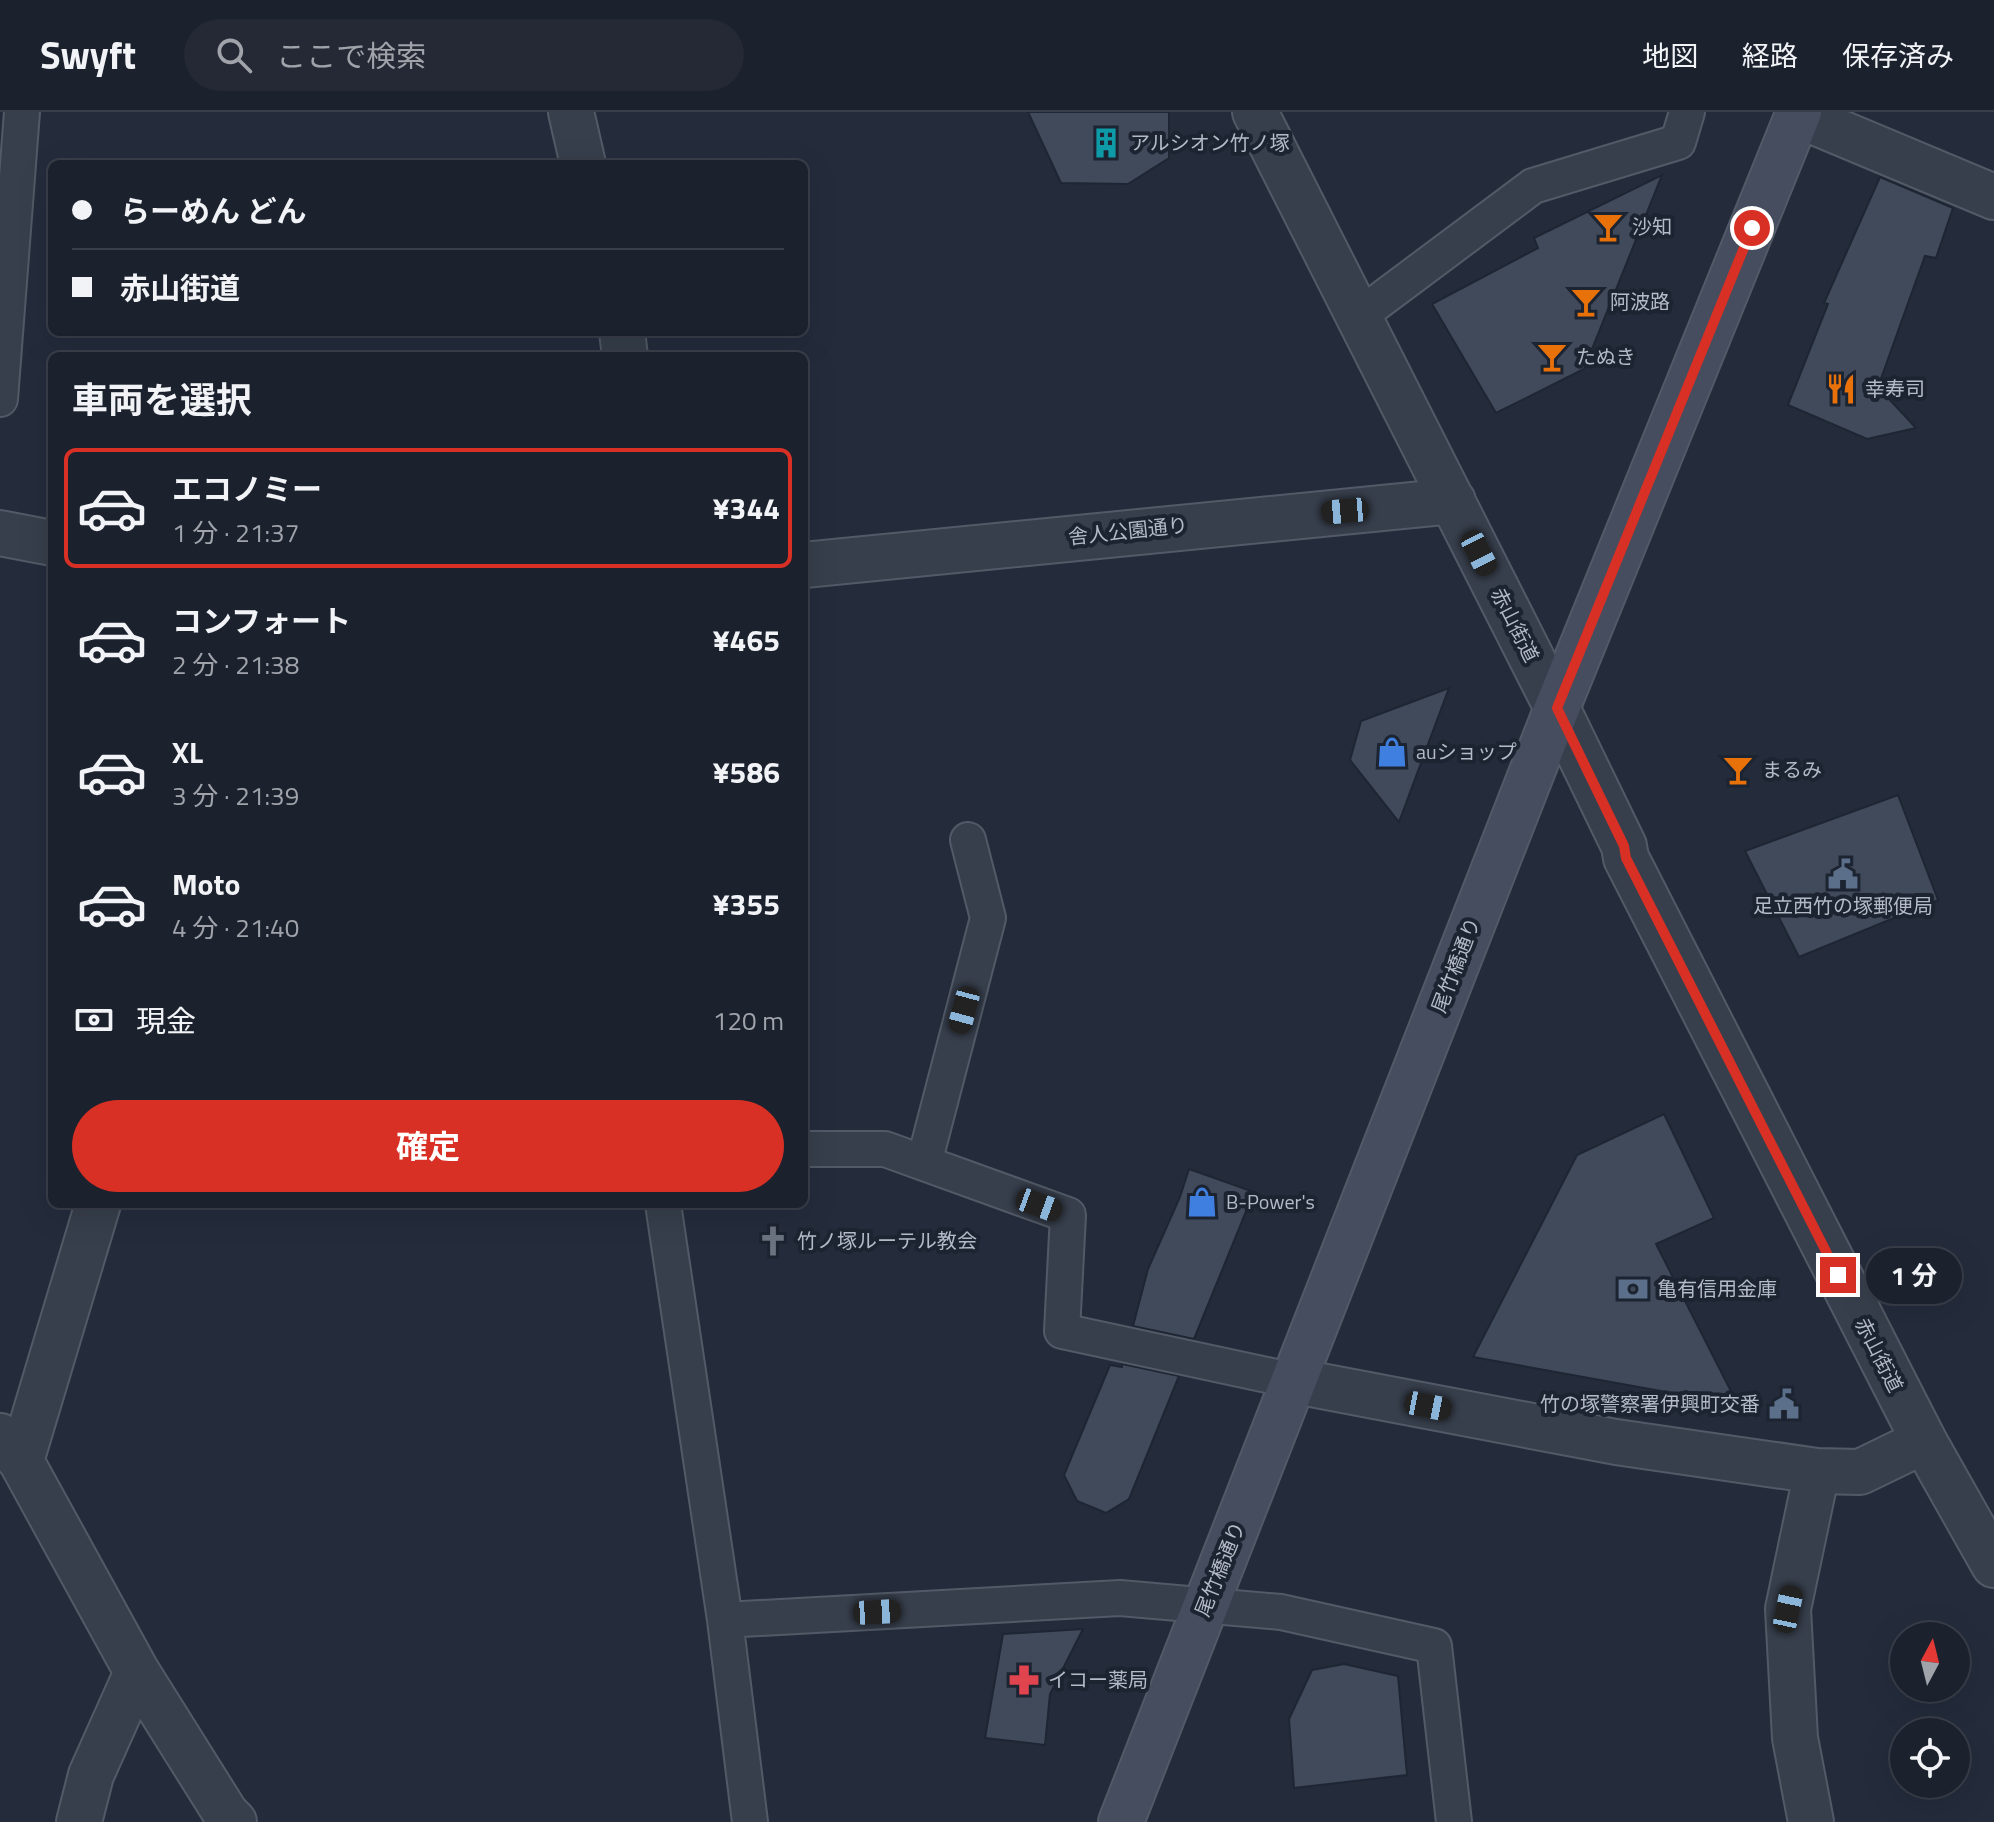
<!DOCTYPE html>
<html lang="ja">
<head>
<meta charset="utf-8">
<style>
  :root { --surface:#1b212d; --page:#242935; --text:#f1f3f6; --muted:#a0a3aa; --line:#393e49; --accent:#d93025 }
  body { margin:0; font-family:"Titillium Web","Noto Sans JP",sans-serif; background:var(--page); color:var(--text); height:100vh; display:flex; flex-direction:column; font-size:30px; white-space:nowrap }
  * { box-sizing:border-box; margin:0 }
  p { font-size:26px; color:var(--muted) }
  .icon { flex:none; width:44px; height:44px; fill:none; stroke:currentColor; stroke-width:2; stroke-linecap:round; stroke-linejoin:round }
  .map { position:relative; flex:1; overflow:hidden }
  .details { position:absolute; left:48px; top:240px; width:760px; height:856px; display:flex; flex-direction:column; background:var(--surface); border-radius:12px; box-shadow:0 8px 32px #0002,0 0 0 2px var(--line) }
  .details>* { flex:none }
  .banner { position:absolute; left:48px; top:48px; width:760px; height:176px; border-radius:12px; box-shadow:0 8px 32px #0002,0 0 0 2px var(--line); display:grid; align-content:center; height:176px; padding:0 24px; background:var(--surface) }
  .needle { width:52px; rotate:7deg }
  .controls { position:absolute; left:1890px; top:1510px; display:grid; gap:16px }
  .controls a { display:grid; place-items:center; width:80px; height:80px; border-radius:50%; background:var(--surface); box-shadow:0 8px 32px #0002,0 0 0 2px var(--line); font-size:40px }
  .end { position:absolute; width:36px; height:36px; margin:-18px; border:10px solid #d93025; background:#fff; box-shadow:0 0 0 4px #fff }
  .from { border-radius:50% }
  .bubble { position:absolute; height:56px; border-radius:28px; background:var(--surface); box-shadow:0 8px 32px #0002,0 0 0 2px var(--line); font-size:26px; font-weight:700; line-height:56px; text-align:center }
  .car { position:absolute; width:24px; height:48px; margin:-24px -12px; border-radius:10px; box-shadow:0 0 6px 2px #0007; background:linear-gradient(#222 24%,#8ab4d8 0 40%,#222 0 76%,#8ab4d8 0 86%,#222 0) }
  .banner b { display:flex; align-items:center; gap:28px; height:76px; font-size:30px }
  .banner b+b { border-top:2px solid var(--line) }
  .banner i { width:20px; height:20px; background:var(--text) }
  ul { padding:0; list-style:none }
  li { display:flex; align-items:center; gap:24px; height:120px; margin:0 16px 12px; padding:0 8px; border:4px solid transparent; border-radius:12px }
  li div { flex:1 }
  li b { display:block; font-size:30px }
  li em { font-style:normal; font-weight:700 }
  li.current { border-color:var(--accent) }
  li>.icon { width:72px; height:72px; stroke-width:1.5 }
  h2 { padding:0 24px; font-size:36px; line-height:96px }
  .pay { display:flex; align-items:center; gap:20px; height:88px; padding:0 24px; font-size:30px }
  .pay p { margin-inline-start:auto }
  .button { display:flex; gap:16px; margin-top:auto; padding:16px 24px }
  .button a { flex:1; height:92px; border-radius:48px; background:var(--accent); color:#fff; font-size:32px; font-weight:700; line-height:92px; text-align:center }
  header { display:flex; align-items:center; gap:48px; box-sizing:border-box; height:112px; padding:0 40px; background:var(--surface); border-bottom:2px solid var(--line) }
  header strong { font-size:38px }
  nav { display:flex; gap:44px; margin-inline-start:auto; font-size:28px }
  .search { width:560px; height:72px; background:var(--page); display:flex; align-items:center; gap:20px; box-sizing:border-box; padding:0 28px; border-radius:44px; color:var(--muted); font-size:30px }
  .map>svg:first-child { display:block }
  .building { fill:#404a5b; stroke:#1e2633; stroke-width:2 }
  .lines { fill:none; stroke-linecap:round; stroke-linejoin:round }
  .service-casing { stroke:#525a67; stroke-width:38 }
  .minor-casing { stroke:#525a67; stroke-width:48 }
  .tertiary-casing { stroke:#525a67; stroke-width:48 }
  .secondary-casing { stroke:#525a67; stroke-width:48 }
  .service { stroke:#373f4c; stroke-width:34 }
  .minor { stroke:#373f4c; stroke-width:44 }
  .tertiary { stroke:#373f4c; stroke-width:44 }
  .secondary { stroke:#454d5f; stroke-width:44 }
  .route { stroke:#d93025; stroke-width:10 }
  .labels { text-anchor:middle; stroke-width:8; stroke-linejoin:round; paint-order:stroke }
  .poi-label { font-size:20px; fill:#b3bac8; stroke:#1d2431; text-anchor:start }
  .street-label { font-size:20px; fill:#b3bac8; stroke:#1d2431 }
</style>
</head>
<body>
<header>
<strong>Swyft</strong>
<div class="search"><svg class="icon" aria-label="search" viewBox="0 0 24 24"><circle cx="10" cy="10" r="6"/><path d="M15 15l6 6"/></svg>ここで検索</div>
<nav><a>地図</a><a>経路</a><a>保存済み</a></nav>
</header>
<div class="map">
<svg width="1994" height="1710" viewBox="0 0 1994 1710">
  <rect width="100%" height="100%" fill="#242c3c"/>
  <!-- building -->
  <path class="building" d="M1028,0H1169V46L1128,72L1061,71Z
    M1662,63L1584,257L1496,301L1432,192L1538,136L1534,126Z
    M1880,65L1953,96L1936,146L1925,144L1878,275L1916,316L1867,327L1788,293L1828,192L1824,191Z
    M1449,576L1399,710L1350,648L1361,609Z
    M1898,683L1938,788L1799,845L1745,739Z
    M1664,1002L1714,1106L1656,1132L1738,1293L1473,1245L1577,1043Z
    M1189,1057L1254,1080L1194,1227L1133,1214L1148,1157L1180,1085Z
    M1122,1252L1179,1264L1129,1387L1106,1401L1077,1389L1064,1363L1110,1253L1122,1255Z
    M1083,1517L1050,1582L1045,1633L985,1626L1003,1522Z
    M1344,1552L1398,1564L1407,1663L1294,1676L1289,1607L1312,1558Z"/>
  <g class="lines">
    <!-- service casing -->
    <g class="service-casing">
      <path id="service" d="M1359,204L1533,74L1678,30L1687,0
        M0,287L22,0
        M804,1037H885L1068,1103L1062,1219L1295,1269
        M924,1051L988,806L968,728
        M663,1092L725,1508L750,1710
        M725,1508L1120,1486L1281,1500L1434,1534L1454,1710"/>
    </g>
    <!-- minor casing -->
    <g class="minor-casing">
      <path id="minor" d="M571,0L583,52
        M1798,3L1994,85
        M622,220L625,244
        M1295,1269L1616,1330L1817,1359L1860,1360L1924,1329
        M0,1324L21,1349L137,1560L226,1702L234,1710
        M21,1349L98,1092
        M79,1710L91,1663L137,1560
        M1811,1710L1795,1626L1788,1497L1817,1359"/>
    </g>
    <!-- tertiary casing -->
    <g class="tertiary-casing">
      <path id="tertiary" d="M1255,0L1557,596L1624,734L1626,746L1924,1329L1994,1453
        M0,421L52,431
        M804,453L1453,389"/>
    </g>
    <!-- secondary casing -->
    <g class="secondary-casing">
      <path id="secondary" d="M1121,1710L1557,596L1799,0"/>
    </g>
    <!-- service -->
    <use href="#service" class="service"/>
    <!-- minor -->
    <use href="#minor" class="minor"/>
    <!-- tertiary -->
    <use href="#tertiary" class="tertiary"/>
    <!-- secondary -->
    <use href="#secondary" class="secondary"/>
  </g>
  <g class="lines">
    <!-- route -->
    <path class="route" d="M1752,116L1557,596L1624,734L1626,746L1838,1163"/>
  </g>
  <!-- icons -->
  <defs>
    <g id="building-bare" transform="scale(2.4)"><path d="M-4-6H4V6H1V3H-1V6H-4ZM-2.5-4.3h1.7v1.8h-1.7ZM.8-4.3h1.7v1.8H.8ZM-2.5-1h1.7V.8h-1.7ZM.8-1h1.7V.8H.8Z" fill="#0f9aa8" stroke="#1d2431" stroke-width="2.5" paint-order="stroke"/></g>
    <g id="bar-bare" transform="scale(2.4)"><path d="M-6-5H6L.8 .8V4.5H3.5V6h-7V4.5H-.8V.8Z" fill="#e8710a" stroke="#1d2431" stroke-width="2.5" paint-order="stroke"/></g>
    <g id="restaurant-bare" transform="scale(2.4)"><path d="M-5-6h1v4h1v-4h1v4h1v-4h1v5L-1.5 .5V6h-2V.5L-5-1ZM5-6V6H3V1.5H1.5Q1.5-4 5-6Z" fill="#e8710a" stroke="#1d2431" stroke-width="2.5" paint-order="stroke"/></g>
    <g id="shop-bare" transform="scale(2.4)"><path d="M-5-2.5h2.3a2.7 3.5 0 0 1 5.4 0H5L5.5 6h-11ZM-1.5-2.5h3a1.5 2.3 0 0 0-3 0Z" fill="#3f7fe0" stroke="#1d2431" stroke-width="2.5" paint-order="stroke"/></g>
    <g id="civic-bare" transform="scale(2.4)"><path d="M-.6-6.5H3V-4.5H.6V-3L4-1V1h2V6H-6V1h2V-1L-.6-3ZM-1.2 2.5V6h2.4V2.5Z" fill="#5c6f8a" stroke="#1d2431" stroke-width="2.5" paint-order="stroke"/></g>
    <g id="church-bare" transform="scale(2.4)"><path d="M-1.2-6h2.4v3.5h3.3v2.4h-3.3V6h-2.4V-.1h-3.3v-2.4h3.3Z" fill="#6b7280" stroke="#1d2431" stroke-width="2.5" paint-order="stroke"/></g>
    <g id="bank-bare" transform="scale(2.4)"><path d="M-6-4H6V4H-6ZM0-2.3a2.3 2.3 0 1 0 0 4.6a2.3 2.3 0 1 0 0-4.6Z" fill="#5c6f8a" stroke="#1d2431" stroke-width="2.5" paint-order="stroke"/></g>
    <g id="pharmacy-bare" transform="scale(2.4)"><path d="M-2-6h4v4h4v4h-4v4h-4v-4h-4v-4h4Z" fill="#e0444e" stroke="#1d2431" stroke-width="2.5" paint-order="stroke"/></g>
  </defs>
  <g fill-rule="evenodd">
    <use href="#building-bare" x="1106" y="31"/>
    <use href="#bar-bare" x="1608" y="115"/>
    <use href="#bar-bare" x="1586" y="190"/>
    <use href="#bar-bare" x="1552" y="245"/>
    <use href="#restaurant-bare" x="1841" y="277"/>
    <use href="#shop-bare" x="1392" y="640"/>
    <use href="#bar-bare" x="1738" y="658"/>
    <use href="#civic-bare" x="1843" y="762"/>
    <use href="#shop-bare" x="1202" y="1090"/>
    <use href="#church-bare" x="773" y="1129"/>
    <use href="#bank-bare" x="1633" y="1177"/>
    <use href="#civic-bare" x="1784" y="1292"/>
    <use href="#pharmacy-bare" x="1024" y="1568"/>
  </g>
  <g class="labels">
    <!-- poi labels -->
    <g class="poi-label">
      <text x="1130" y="38">アルシオン竹ノ塚</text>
      <text x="1632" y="122">沙知</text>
      <text x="1610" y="197">阿波路</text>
      <text x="1576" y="252">たぬき</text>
      <text x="1865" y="284">幸寿司</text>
      <text x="1416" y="647">auショップ</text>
      <text x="1762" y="665">まるみ</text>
      <text x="1843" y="801" text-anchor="middle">足立西竹の塚郵便局</text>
      <text x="1226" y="1097">B-Power's</text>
      <text x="797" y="1136">竹ノ塚ルーテル教会</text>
      <text x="1657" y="1184">亀有信用金庫</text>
      <text x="1760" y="1299" text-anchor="end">竹の塚警察署伊興町交番</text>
      <text x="1048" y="1575">イコー薬局</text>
    </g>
    <!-- street labels -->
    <g class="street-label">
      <text transform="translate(1128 419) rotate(-6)" y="7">舎人公園通り</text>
      <text transform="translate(1515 513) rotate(63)" y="7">赤山街道</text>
      <text transform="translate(1456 853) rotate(-69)" y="7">尾竹橋通り</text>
      <text transform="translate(1879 1243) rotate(63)" y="7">赤山街道</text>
      <text transform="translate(1220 1457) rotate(-68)" y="7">尾竹橋通り</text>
    </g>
  </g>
</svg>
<div class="controls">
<a><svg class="needle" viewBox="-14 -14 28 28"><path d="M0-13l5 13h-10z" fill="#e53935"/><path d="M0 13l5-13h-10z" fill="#a0a3aa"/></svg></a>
<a><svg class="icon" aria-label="locate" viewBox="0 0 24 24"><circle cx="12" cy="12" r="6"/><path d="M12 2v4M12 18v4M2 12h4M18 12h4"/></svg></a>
</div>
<i class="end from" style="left:1752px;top:116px"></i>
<i class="end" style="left:1838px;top:1163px"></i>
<div class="bubble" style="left:1866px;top:1136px;width:96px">1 分</div>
<i class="car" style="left:1345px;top:399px;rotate:265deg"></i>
<i class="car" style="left:1479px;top:441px;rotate:153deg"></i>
<i class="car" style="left:964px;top:898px;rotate:195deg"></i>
<i class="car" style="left:1039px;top:1093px;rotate:110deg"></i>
<i class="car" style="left:1428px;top:1294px;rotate:101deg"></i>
<i class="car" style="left:1788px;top:1497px;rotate:12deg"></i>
<i class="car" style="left:877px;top:1500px;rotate:87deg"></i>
<div class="banner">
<b><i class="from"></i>らーめん どん</b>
<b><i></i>赤山街道</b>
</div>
<section class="details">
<h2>車両を選択</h2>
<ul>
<li class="current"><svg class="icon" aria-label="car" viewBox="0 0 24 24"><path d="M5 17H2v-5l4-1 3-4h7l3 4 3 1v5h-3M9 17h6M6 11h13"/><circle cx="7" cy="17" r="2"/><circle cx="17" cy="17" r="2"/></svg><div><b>エコノミー</b><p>1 分 · 21:37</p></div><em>¥344</em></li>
<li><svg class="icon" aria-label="car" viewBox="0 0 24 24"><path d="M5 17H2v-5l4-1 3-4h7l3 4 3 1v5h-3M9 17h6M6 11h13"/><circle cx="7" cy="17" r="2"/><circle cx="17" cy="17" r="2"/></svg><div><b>コンフォート</b><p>2 分 · 21:38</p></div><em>¥465</em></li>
<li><svg class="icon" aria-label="car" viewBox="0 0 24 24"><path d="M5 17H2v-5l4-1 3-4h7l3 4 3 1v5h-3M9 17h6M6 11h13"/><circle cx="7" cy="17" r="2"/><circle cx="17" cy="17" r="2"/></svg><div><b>XL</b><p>3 分 · 21:39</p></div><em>¥586</em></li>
<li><svg class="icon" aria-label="car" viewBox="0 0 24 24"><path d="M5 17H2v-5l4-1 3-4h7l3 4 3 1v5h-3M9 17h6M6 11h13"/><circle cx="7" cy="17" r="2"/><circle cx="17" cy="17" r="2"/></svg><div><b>Moto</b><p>4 分 · 21:40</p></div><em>¥355</em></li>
</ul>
<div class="pay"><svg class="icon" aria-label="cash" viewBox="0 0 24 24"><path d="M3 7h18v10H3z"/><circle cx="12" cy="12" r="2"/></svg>現金<p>120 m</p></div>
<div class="button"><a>確定</a></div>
</section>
</div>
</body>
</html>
